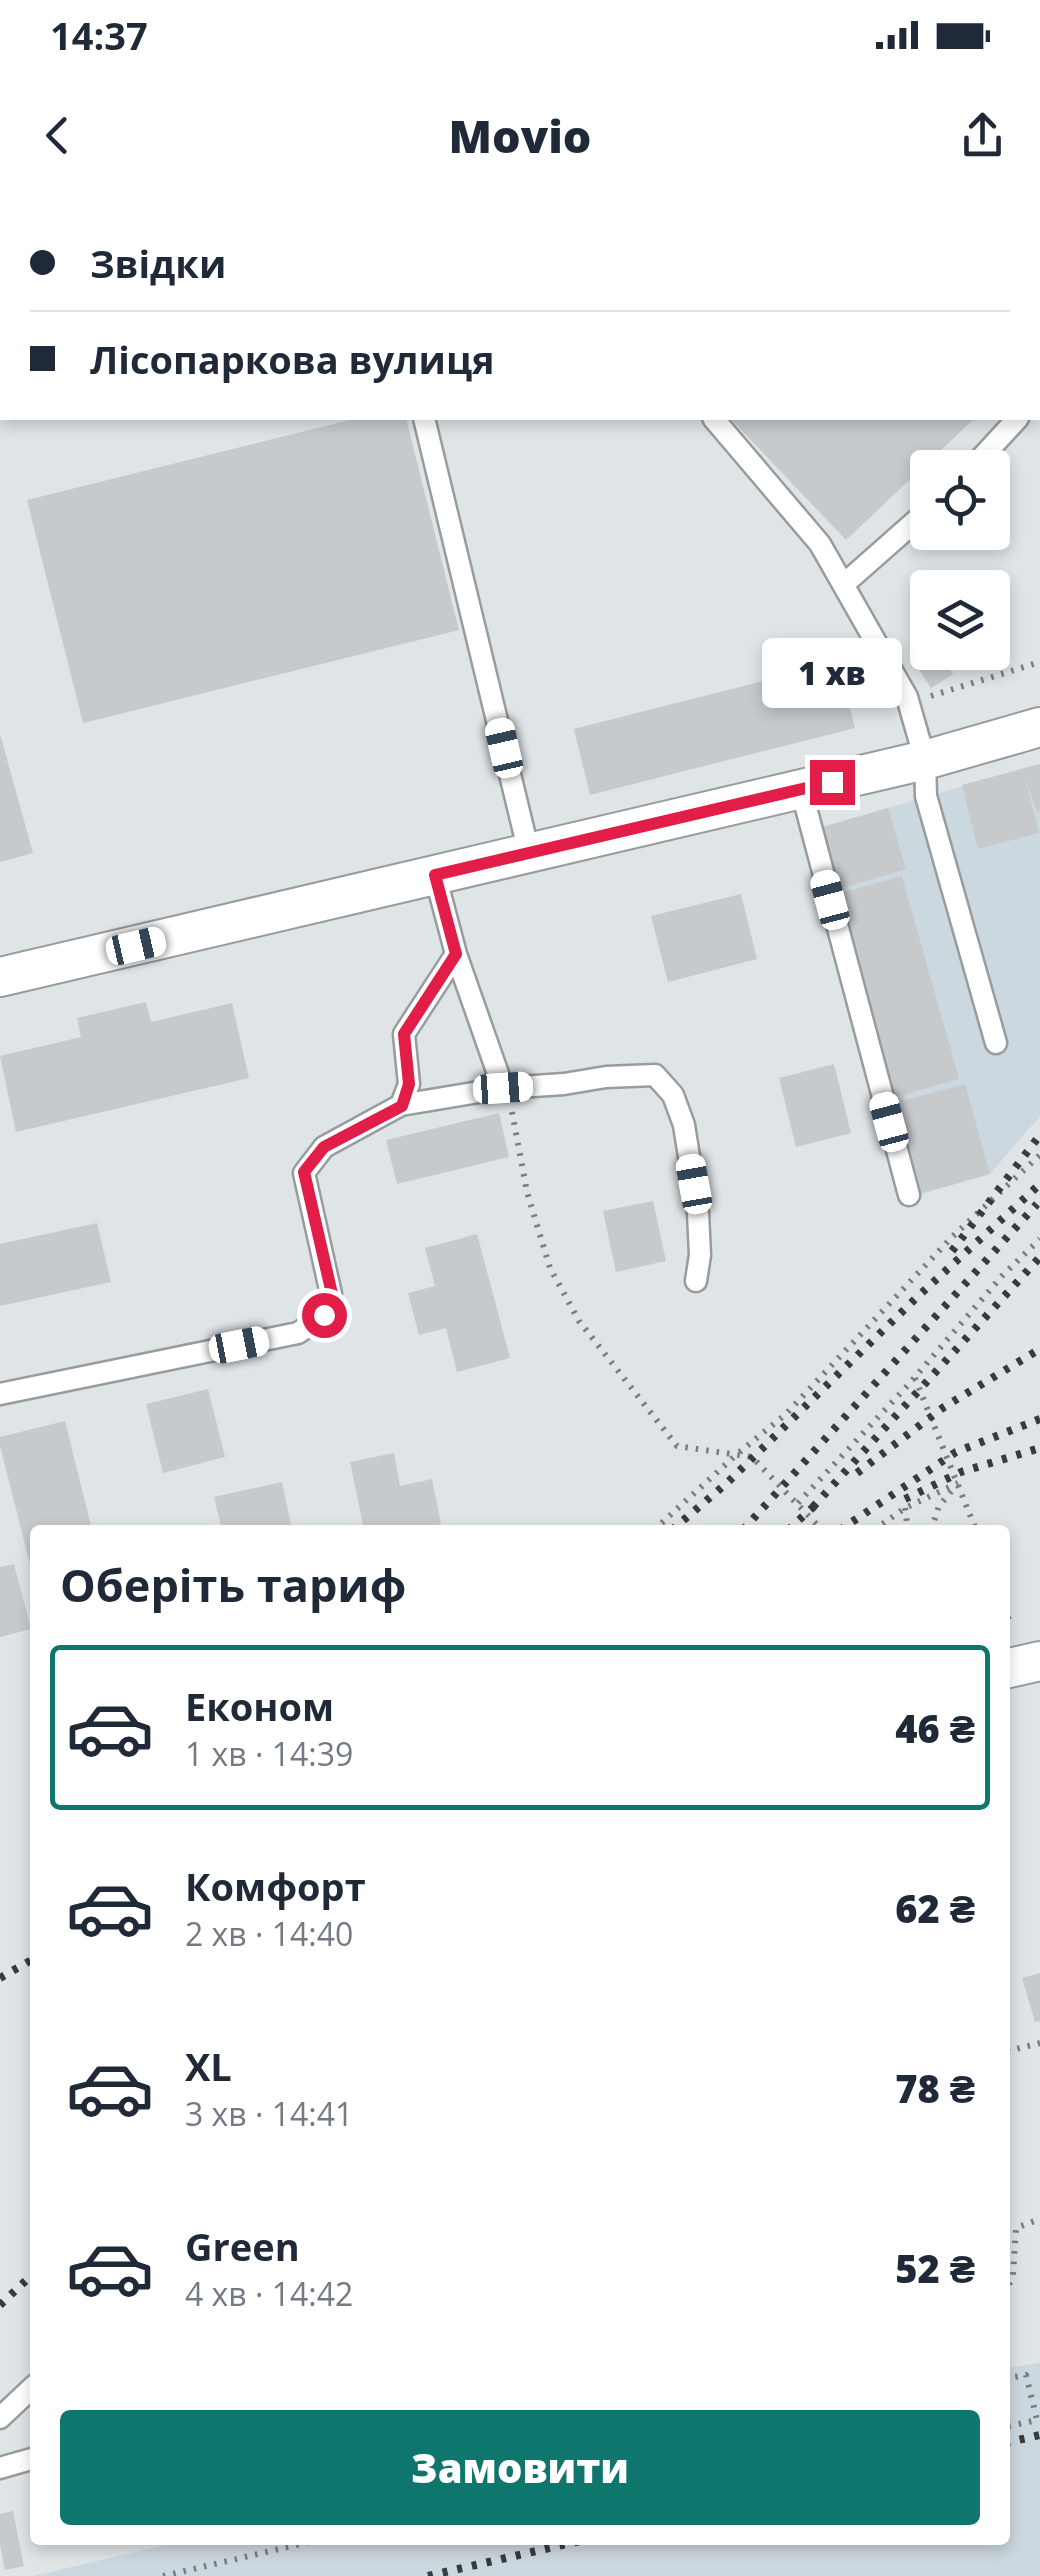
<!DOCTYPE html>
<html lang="uk">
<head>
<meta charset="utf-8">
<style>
  :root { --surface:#fff; --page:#f6f6f7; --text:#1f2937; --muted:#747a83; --line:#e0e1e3; --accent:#0f766e }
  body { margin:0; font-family:"Open Sans",sans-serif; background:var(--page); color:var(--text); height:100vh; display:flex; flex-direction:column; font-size:38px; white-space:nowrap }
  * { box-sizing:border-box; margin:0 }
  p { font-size:32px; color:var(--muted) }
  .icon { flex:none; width:55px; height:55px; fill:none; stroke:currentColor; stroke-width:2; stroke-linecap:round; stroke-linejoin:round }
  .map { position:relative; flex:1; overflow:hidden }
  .details { position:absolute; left:30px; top:1325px; width:980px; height:1020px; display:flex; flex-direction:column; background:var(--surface); border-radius:10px; box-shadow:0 5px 15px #0003 }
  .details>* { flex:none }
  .guide { position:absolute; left:0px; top:0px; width:1040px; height:220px; box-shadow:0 5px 15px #0003; display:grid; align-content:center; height:220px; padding:0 30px; background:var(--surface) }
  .tools { position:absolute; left:910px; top:250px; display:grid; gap:20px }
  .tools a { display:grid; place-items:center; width:100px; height:100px; border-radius:10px; background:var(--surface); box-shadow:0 5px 15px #0003; font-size:50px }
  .end { position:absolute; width:45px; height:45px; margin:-22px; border:12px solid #e11d48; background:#fff; box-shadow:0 0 0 5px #fff }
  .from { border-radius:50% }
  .bubble { position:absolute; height:70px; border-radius:10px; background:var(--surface); box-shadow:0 5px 15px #0003; font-size:32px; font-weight:800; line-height:70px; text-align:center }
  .car { position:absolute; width:30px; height:60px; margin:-30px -15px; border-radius:12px; box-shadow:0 0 8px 2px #0007; background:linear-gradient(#fff 24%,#345 0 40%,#fff 0 76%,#345 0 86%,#fff 0) }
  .guide b { display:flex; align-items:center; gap:35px; height:95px; font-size:38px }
  .guide b+b { border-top:2px solid var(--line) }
  .guide i { width:25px; height:25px; background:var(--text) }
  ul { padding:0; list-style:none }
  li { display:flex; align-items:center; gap:30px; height:165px; margin:0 20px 15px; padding:0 10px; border:5px solid transparent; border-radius:10px }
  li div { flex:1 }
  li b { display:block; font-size:38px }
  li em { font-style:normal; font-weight:800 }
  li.active { border-color:var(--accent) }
  li>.icon { width:90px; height:90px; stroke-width:1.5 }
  h2 { padding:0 30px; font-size:45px; line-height:120px }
  .button { display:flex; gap:20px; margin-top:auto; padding:20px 30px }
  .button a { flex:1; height:115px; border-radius:10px; background:var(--accent); color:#fff; font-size:40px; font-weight:800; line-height:115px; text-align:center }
  .status { display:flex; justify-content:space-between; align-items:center; height:70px; padding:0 50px; background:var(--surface); direction:ltr }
  .status svg { height:28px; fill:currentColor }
  header { display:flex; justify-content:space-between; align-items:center; height:130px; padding:0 30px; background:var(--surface); font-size:45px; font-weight:800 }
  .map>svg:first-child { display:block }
  .built { fill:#ccd8df }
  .building { fill:#c6cacd }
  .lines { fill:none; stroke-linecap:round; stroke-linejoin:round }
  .lane-casing { stroke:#989c9f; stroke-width:25 }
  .street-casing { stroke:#989c9f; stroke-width:42 }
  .path { stroke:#7a7d7f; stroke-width:6; stroke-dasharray:2.5 8; stroke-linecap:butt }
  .lane { stroke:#fff; stroke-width:20 }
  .street { stroke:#fff; stroke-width:38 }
  .rail { stroke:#383a3b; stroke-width:8; stroke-dasharray:5 10; stroke-linecap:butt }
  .route { stroke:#e11d48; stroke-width:12 }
</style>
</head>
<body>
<div class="status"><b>14:37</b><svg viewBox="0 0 49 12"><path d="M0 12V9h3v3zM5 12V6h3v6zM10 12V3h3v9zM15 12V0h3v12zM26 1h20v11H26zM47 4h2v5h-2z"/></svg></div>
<header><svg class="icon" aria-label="back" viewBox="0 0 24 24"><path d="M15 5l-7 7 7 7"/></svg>Movio<svg class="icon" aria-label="share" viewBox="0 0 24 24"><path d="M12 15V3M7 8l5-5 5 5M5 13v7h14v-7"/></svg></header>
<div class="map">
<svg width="1040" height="2376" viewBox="0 0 1040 2376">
  <rect width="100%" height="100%" fill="#dfe4e7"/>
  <!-- built -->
  <path class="built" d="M1040,564V916L990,974L920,994L819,628Z
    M1040,2163V2376H34L186,2340H1005V2168Z"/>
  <!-- building -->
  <path class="building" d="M358,218H406L459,430L83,523L27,300Z
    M730,218H975L846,340Z
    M929,452H939L953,474L931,488L914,462Z
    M838,462L855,528L590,595L574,529Z
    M0,534L33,653L0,662Z
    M1040,564V611L1037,612L1025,578L1039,633L978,649L962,585Z
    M888,608L906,669L838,689L819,628Z
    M902,676L959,879L896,897L838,694Z
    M741,694L757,759L668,782L651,716Z
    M146,802L151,822L232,803L249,878L16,932L0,856L81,837L77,818Z
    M834,864L851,933L796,947L779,878Z
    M965,884L990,974L920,994L894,903Z
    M499,913L509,957L397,984L386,940Z
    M653,1001L666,1061L616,1072L603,1011Z
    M97,1023L111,1082L0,1106V1044Z
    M477,1034L510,1158L457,1172L446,1128L419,1135L408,1093L435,1086L425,1048Z
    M208,1189L225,1257L163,1273L146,1204Z
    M65,1221L92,1330H35V1371L32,1372L0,1246V1237Z
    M394,1253L400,1286L432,1279L441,1324L414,1330H364L350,1262Z
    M282,1282L292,1330H222L214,1297Z
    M14,1364L31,1429L0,1437V1367Z
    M1040,1773V1821L1035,1822L1022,1778Z
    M13,2311L24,2366L5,2370L0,2344V2314Z"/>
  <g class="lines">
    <!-- lane casing -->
    <g class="lane-casing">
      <path id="lane" d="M1038,197L1040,194
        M424,218L529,653
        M713,218L820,344L907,497L925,560L926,596L996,843
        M972,268L1018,218
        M843,385L928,310
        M801,589L909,995
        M456,754L503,888
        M401,905L503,888L564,884L606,877L655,875L673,895L684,925L698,1013L700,1055L696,1081
        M0,1194L298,1133L324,1115L331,1094L304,973L324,947L401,905L409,884L404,834L456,754L435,675
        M0,2218L35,2185
        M0,2268L35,2258"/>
    </g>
    <!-- street casing -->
    <g class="street-casing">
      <path id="street" d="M0,777L925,560L1040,527
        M1005,1469L1040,1461"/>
    </g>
    <!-- path -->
    <path class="path" d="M675,0L692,2
      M983,0L984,2
      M751,2L754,0
      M1038,85L1040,88
      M931,496L1040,462
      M512,912L527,992L550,1068L579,1121L677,1246L752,1257L822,1330
      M915,1178L976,1330
      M798,1303L909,1184L1002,1076L1040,1039
      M905,1308L908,1330
      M654,1330L736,1255L786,1214L952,1037L1040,955
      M874,1330L905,1308L958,1283
      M931,1330L939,1306L954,1288
      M1005,1407L1010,1423
      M1005,1840L1008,1851L1040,1843
      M1005,2094L1013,2075L1016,2028L1040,2019
      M1005,2179L1026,2175L1037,2220L1005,2227
      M163,2376L318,2340"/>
    <!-- lane -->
    <use href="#lane" class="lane"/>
    <!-- street -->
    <use href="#street" class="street"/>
    <!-- rail -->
    <path class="rail" d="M952,1051L1040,935
      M857,1273L944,1207L1040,1149
      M905,1299L961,1272L1040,1248
      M813,1307L1040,1057
      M672,1330L727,1283L915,1099L1040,984
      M743,1330L1037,1004
      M788,1330L821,1300
      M840,1330L956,1252L1040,1219
      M0,1778L35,1758
      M0,2105L35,2072
      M1005,2243L1040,2235
      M428,2376L584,2340"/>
  </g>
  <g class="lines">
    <!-- route -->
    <path class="route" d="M324,1115L332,1094L304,972L324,947L402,906L409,884L404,834L456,754L435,675L832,582"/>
  </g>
</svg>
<div class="tools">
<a><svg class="icon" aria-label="locate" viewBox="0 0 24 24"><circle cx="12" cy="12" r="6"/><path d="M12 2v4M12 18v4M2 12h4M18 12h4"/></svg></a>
<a><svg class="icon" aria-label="layers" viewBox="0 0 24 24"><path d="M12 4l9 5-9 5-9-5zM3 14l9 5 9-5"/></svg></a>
</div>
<i class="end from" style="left:324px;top:1115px"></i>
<i class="end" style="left:832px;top:582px"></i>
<div class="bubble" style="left:762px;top:438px;width:140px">1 хв</div>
<i class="car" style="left:504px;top:548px;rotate:347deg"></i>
<i class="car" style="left:830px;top:700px;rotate:345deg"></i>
<i class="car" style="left:136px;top:746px;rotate:77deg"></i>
<i class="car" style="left:503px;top:888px;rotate:86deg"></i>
<i class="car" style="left:889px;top:922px;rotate:345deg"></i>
<i class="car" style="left:694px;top:984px;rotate:350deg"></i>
<i class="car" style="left:239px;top:1145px;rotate:79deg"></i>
<div class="guide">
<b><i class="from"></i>Звідки</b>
<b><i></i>Лісопаркова вулиця</b>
</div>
<section class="details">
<h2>Оберіть тариф</h2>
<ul>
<li class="active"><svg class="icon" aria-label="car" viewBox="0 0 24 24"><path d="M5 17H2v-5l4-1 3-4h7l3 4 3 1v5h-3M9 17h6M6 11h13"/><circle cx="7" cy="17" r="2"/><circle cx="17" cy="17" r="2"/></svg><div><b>Економ</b><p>1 хв · 14:39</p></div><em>46 ₴</em></li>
<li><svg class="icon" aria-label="car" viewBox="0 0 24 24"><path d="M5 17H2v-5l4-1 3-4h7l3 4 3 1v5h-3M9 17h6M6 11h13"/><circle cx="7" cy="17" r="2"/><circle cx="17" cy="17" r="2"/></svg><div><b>Комфорт</b><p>2 хв · 14:40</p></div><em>62 ₴</em></li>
<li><svg class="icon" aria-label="car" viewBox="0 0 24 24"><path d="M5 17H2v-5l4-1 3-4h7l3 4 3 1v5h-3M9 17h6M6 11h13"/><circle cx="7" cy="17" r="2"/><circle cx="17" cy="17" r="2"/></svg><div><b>XL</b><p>3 хв · 14:41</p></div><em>78 ₴</em></li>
<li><svg class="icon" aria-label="car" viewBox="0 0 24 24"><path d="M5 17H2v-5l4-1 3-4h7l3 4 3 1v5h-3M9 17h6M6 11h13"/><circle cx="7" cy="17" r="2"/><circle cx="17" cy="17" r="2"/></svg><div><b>Green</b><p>4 хв · 14:42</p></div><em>52 ₴</em></li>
</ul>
<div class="button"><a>Замовити</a></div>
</section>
</div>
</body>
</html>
